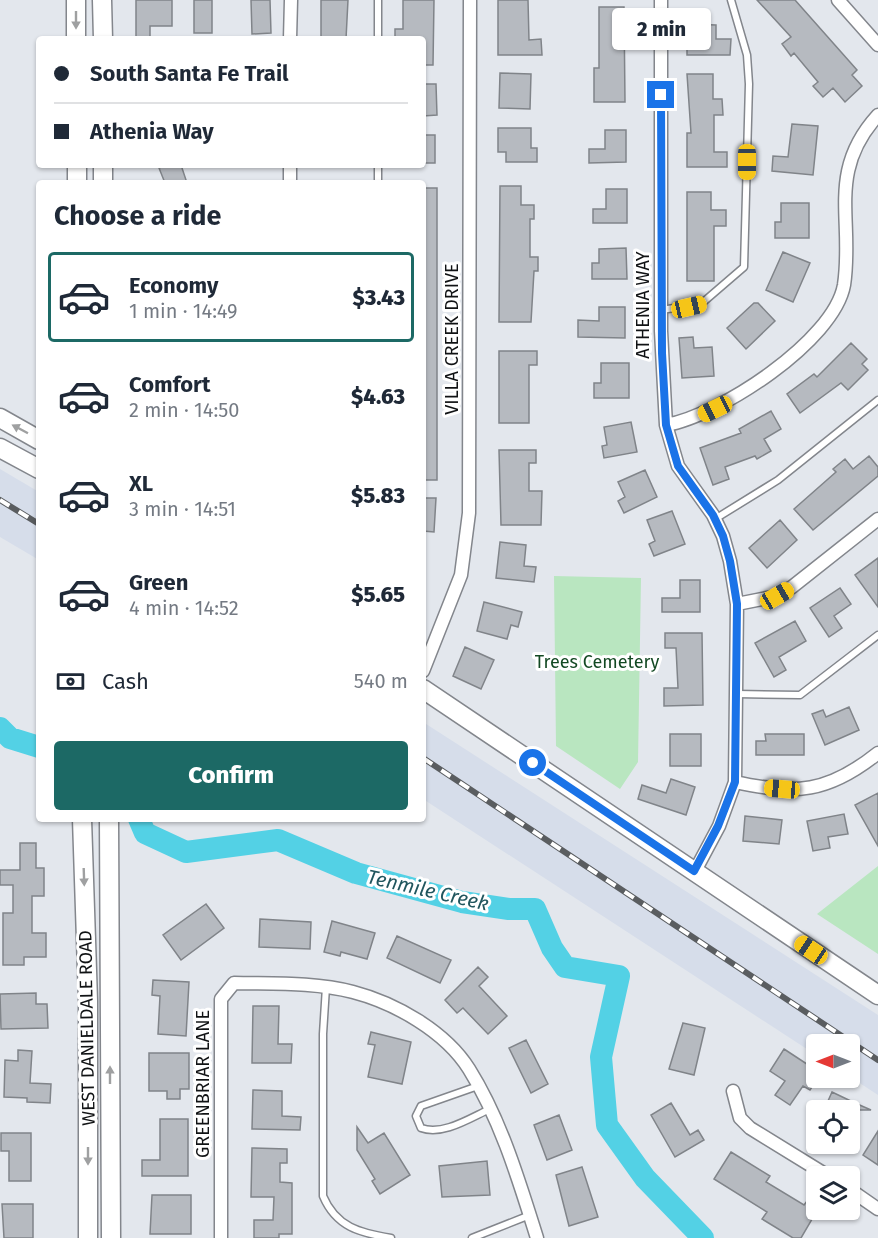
<!DOCTYPE html>
<html lang="en">
<head>
<meta charset="utf-8">
<style>
  :root { --surface:#fff; --page:#f6f6f7; --text:#1f2937; --muted:#747a83; --line:#e0e1e3; --accent:#1c6965 }
  body { margin:0; font-family:"Fira Sans",sans-serif; background:var(--page); color:var(--text); height:100vh; display:flex; flex-direction:column; font-size:22px; white-space:nowrap }
  * { box-sizing:border-box; margin:0 }
  p { font-size:20px; color:var(--muted) }
  .icon { flex:none; width:33px; height:33px; fill:none; stroke:currentColor; stroke-width:2; stroke-linecap:round; stroke-linejoin:round }
  .map { position:relative; flex:1; overflow:hidden }
  .details { position:absolute; left:36px; top:180px; width:390px; height:642px; display:flex; flex-direction:column; background:var(--surface); border-radius:6px; box-shadow:0 2px 4px #0004 }
  .details>* { flex:none }
  .guide { position:absolute; left:36px; top:36px; width:390px; height:132px; border-radius:6px; box-shadow:0 2px 4px #0004; display:grid; align-content:center; height:132px; padding:0 18px; background:var(--surface) }
  .needle { width:39px; rotate:270deg }
  .controls { position:absolute; left:806px; top:1034px; display:grid; gap:12px }
  .controls a { display:grid; place-items:center; width:54px; height:54px; border-radius:6px; background:var(--surface); box-shadow:0 2px 4px #0004; font-size:30px }
  .end { position:absolute; width:27px; height:27px; margin:-14px; border:8px solid #1a73e8; background:#fff; box-shadow:0 0 0 3px #fff }
  .from { border-radius:50% }
  .bubble { position:absolute; height:42px; border-radius:6px; background:var(--surface); box-shadow:0 2px 4px #0004; font-size:20px; font-weight:800; line-height:42px; text-align:center }
  .car { position:absolute; width:18px; height:36px; margin:-18px -9px; border-radius:8px; box-shadow:0 0 4px 2px #0007; background:linear-gradient(#f5c518 24%,#345 0 40%,#f5c518 0 76%,#345 0 86%,#f5c518 0) }
  .guide b { display:flex; align-items:center; gap:21px; height:57px; font-size:22px }
  .guide b+b { border-top:2px solid var(--line) }
  .guide i { width:15px; height:15px; background:var(--text) }
  ul { padding:0; list-style:none }
  li { display:flex; align-items:center; gap:18px; height:90px; margin:0 12px 9px; padding:0 6px; border:3px solid transparent; border-radius:6px }
  li div { flex:1 }
  li b { display:block; font-size:22px }
  li em { font-style:normal; font-weight:800 }
  li.active { border-color:var(--accent) }
  li>.icon { width:54px; height:54px; stroke-width:1.5 }
  h2 { padding:0 18px; font-size:27px; line-height:72px }
  .pay { display:flex; align-items:center; gap:15px; height:66px; padding:0 18px; font-size:22px }
  .pay p { margin-inline-start:auto }
  .action { display:flex; gap:12px; margin-top:auto; padding:12px 18px }
  .action a { flex:1; height:69px; border-radius:6px; background:var(--accent); color:#fff; font-size:24px; font-weight:800; line-height:69px; text-align:center }
  .map>svg:first-child { display:block }
  .built { fill:#d6ddea }
  .green { fill:#b9e6c0 }
  .lines { fill:none; stroke-linecap:round; stroke-linejoin:round }
  .river { stroke:#53d1e5; stroke-width:22 }
  .building { fill:#b6bac0; stroke:#808489; stroke-width:1.5 }
  .lane-casing { stroke:#83868c; stroke-width:9 }
  .street-casing { stroke:#83868c; stroke-width:15 }
  .secondary-casing { stroke:#83868c; stroke-width:21 }
  .lane { stroke:#fff; stroke-width:6 }
  .street { stroke:#fff; stroke-width:12 }
  .secondary { stroke:#fff; stroke-width:18 }
  .rail-casing { stroke:#5a5d60; stroke-width:6 }
  .rail { stroke:#fff; stroke-width:4; stroke-dasharray:11; stroke-linecap:butt }
  .oneway { fill:#9fa0a1 }
  .route { stroke:#1a73e8; stroke-width:8 }
  .labels { text-anchor:middle; stroke-width:6; stroke-linejoin:round; paint-order:stroke }
  .street-label { font-size:18px; fill:#101214; stroke:#fff }
  .park-label { font-size:18px; fill:#134923; stroke:#fff }
  .water-label { font-size:20px; font-style:italic; fill:#21565e; stroke:#fff }
</style>
</head>
<body>
<div class="map">
<svg width="878" height="1238" viewBox="0 0 878 1238">
  <rect width="100%" height="100%" fill="#e3e7ed"/>
  <!-- built -->
  <path class="built" d="M0,469L39,492V560L0,537Z
    M423,722L878,1015V1095L849,1076V1044H816V1055L423,799Z"/>
  <!-- green -->
  <path class="green" d="M554,576L641,578L638,762L620,789L556,746Z
    M878,866V954L817,914Z"/>
  <g class="lines">
    <!-- river -->
    <path class="river" d="M0,728L10,738L39,747
      M139,819L145,833L186,852L278,840L356,873L462,902L509,909H535L552,948L565,967L619,976L601,1057L607,1125L645,1178L703,1238"/>
  </g>
  <!-- building -->
  <path class="building" d="M136,0H172V26H150V37H136Z
    M194,0H212V33H194Z
    M251,0H270L271,33L252,34Z
    M321,0H348L346,39H321Z
    M403,0H434L433,65H423V39H395V29H403Z
    M498,0H528L529,40L541,39L542,55H498Z
    M757,0H795L857,70L852,75L862,86L845,102L833,88L823,97L813,86L818,82L794,53L791,56L782,44L791,37Z
    M599,7H624L625,102H594V68H599Z
    M687,24L716,25V39H731L730,55H687Z
    M500,73L531,74L530,109L499,108Z
    M687,74H713V99H722L723,115H714V152H727V167H687V133H691Z
    M423,84H436L437,115L423,116Z
    M792,124L818,126L813,175L772,171L773,156L788,157Z
    M498,128H531V148H537V162H506V152H498Z
    M605,130H626V162L589,163V149H605Z
    M423,135H435V163H423Z
    M167,165H181L187,183H165L159,168Z
    M500,186H521V205H534V219H530V257H538V271H534L531,322H499Z
    M423,188H437V480H423Z
    M606,189H627V223H593V209H606Z
    M687,192H711V210H726V226H714V281H687Z
    M781,203H809V238H775V222H781Z
    M626,248L627,279H592V263H599V249Z
    M783,252L810,263L793,302L766,290Z
    M754,303H758L775,321L746,349L727,328Z
    M599,307H625V338L578,337V320L599,321Z
    M693,337L694,348L712,347L714,376L682,378L679,338Z
    M851,343L867,359L862,364L868,370L848,390L841,383L800,413L787,394L814,374L817,377Z
    M499,351H537V365H529V423H499Z
    M601,363H629V398H594V383H601Z
    M771,411L781,429L764,439L771,451L757,459L755,456L725,467L729,479L713,485L700,448L741,433L739,429Z
    M631,422L637,452L604,458L602,446L607,445L604,427Z
    M499,450H536V463H529V491H542L541,525H501Z
    M869,456L878,467V476L813,530L794,509L836,472L833,469L845,459L853,469Z
    M645,470L657,497L624,513L618,501L625,497L618,482Z
    M423,498H436L434,532L423,531Z
    M672,511L685,544L654,556L649,544L655,541L647,520Z
    M780,520L797,540L767,568L749,548Z
    M500,542L526,545L524,566L536,567L534,582L496,578Z
    M878,558V607L855,575Z
    M680,580H700V612H662V598H680Z
    M840,588L851,604L834,616L842,628L829,637L810,608Z
    M484,602L522,612L518,627L511,625L507,639L477,631Z
    M795,621L806,641L779,657L786,670L774,677L755,643Z
    M665,633H702L703,705L664,706V688H678L676,648H665Z
    M465,647L494,660L481,689L453,676Z
    M849,707L859,730L825,745L812,714L823,710L826,717Z
    M670,734H701V766H670Z
    M765,734H804V755H756V741H766Z
    M671,779L695,787L686,815L638,799L642,785L666,793Z
    M878,793V846L855,805Z
    M844,814L848,834L828,837L830,848L813,851L807,821Z
    M745,816L782,820L779,844L743,841Z
    M20,843H36V868H44V896H32V933H46V957H24V965H3V913H13V885H0V870H20Z
    M206,904L224,928L181,960L163,935Z
    M260,919L311,922L310,949L259,947Z
    M332,921L375,933L367,959L341,952L340,956L324,952Z
    M397,936L451,960L440,983L387,958Z
    M478,967L488,977L479,986L507,1016L488,1034L463,1008L457,1013L445,1000Z
    M153,980L189,982L186,1036L158,1034L160,996L152,995Z
    M36,993V1004H47L48,1028L1,1029L0,994Z
    M253,1006H279L278,1044H292L291,1063H252Z
    M683,1023L705,1028L694,1075L669,1069Z
    M371,1032L411,1042L402,1084L368,1077L375,1045L368,1044Z
    M526,1040L548,1084L531,1093L509,1048Z
    M784,1049L816,1070V1081L810,1090L803,1086L790,1105L775,1095L785,1081L770,1071Z
    M18,1050L32,1051L30,1083L51,1084L50,1103L27,1102V1098L4,1097L5,1060L18,1061Z
    M149,1053H189V1089H180V1099H167V1091H149Z
    M253,1090L282,1091V1116L301,1117L300,1130L252,1129Z
    M832,1092L855,1103L871,1110H858L849,1130V1110H824Z
    M671,1103L690,1135L698,1130L704,1140L675,1157L651,1115Z
    M559,1115L572,1150L547,1160L534,1125Z
    M160,1119H188V1176H142V1160H160Z
    M357,1127L368,1143L384,1133L410,1175L380,1194L372,1181L375,1179L357,1150Z
    M878,1131V1165L863,1155Z
    M1,1133H31V1181H9V1151H1Z
    M252,1148L287,1149V1163H280V1182L292,1183V1234H279V1238H254V1220H273L274,1197H251Z
    M731,1152L770,1176L766,1182L804,1205L807,1201L818,1209L801,1238H793L762,1219L767,1212L714,1179Z
    M487,1161L490,1195L442,1197L439,1166Z
    M582,1167L598,1217L569,1226L556,1175Z
    M152,1195H191V1234H150Z
    M2,1204H33V1238H4Z"/>
  <g class="lines">
    <!-- lane casing -->
    <g class="lane-casing">
      <path id="lane" d="M378,0V39
        M378,165V183
        M661,310L701,304L744,267L749,84L747,55L731,0
        M715,519L778,480L878,400
        M737,694L800,695L878,635
        M326,987L323,1034V1196C336,1227 360,1233 391,1238
        M478,1086L421,1106L416,1116L421,1128C443,1136 470,1118 490,1109
        M472,1238L530,1215"/>
    </g>
    <!-- street casing -->
    <g class="street-casing">
      <path id="street" d="M661,0V331L666,425L678,466L713,515L723,536L730,561L737,604L735,782L719,826L695,871
        M838,0L878,45
        M290,39L291,0
        M290,165V183
        M666,425C719,416 834,341 844,285C854,220 826,172 878,115
        M737,604L777,596L792,587L878,519
        M423,671L461,575L469,513L470,0
        M735,782C796,795 828,793 878,753
        M733,1091L740,1118L750,1128L828,1176
        M849,1189L878,1209
        M221,1238V999L234,983C273,984 314,982 353,992C395,1003 445,1031 469,1069C501,1120 519,1181 537,1238"/>
    </g>
    <!-- secondary casing -->
    <g class="secondary-casing">
      <path id="secondary" d="M76,0V39
        M102,0L103,39
        M77,165V183
        M103,165V183
        M0,418L39,440
        M0,448L39,469
        M423,689L878,995
        M82,819L88,1001V1238
        M109,819L111,1238"/>
    </g>
    <!-- lane -->
    <use href="#lane" class="lane"/>
    <!-- street -->
    <use href="#street" class="street"/>
    <!-- secondary -->
    <use href="#secondary" class="secondary"/>
    <!-- rail casing -->
    <g class="rail-casing">
      <path id="rail" d="M0,500L39,524
        M423,758L878,1060"/>
    </g>
    <!-- rail -->
    <use href="#rail" class="rail"/>
  </g>
  <!-- one-way arrows -->
  <defs><path id="oneway-solid" d="M-6-.8H1V-3.2L6.5 0L1 3.2V.8H-6Z" transform="scale(1.5)"/></defs>
  <g class="oneway">
    <use href="#oneway-solid" transform="translate(76 20) rotate(90)"/>
    <use href="#oneway-solid" transform="translate(20 429) rotate(-152)"/>
    <use href="#oneway-solid" transform="translate(84 877) rotate(88)"/>
    <use href="#oneway-solid" transform="translate(110 1075) rotate(-90)"/>
    <use href="#oneway-solid" transform="translate(88 1156) rotate(90)"/>
  </g>
  <g class="lines">
    <!-- route -->
    <path class="route" d="M533,763L694,871L718,826L735,782L737,604L730,561L723,536L713,515L678,466L666,425L662,353L661,95"/>
  </g>
  <g class="labels">
    <!-- street labels -->
    <g class="street-label">
      <text transform="translate(643 305) rotate(-90)" y="6">ATHENIA WAY</text>
      <text transform="translate(452 339) rotate(-90)" y="6">VILLA CREEK DRIVE</text>
      <text transform="translate(87 1028) rotate(-91)" y="6">WEST DANIELDALE ROAD</text>
      <text transform="translate(203 1084) rotate(-90)" y="6">GREENBRIAR LANE</text>
    </g>
    <!-- park labels -->
    <g class="park-label">
      <text x="597" y="668">Trees Cemetery</text>
    </g>
    <!-- water labels -->
    <g class="water-label">
      <text transform="translate(428 890) rotate(13)" y="7">Tenmile Creek</text>
    </g>
  </g>
</svg>
<div class="controls">
<a><svg class="needle" viewBox="-14 -14 28 28"><path d="M0-13l5 13h-10z" fill="#e53935"/><path d="M0 13l5-13h-10z" fill="#747a83"/></svg></a>
<a><svg class="icon" aria-label="locate" viewBox="0 0 24 24"><circle cx="12" cy="12" r="6"/><path d="M12 2v4M12 18v4M2 12h4M18 12h4"/></svg></a>
<a><svg class="icon" aria-label="layers" viewBox="0 0 24 24"><path d="M12 4l9 5-9 5-9-5zM3 14l9 5 9-5"/></svg></a>
</div>
<i class="end from" style="left:533px;top:763px"></i>
<i class="end" style="left:661px;top:95px"></i>
<div class="bubble" style="left:612px;top:8px;width:99px">2 min</div>
<i class="car" style="left:747px;top:162px;rotate:180deg"></i>
<i class="car" style="left:689px;top:307px;rotate:77deg"></i>
<i class="car" style="left:715px;top:409px;rotate:244deg"></i>
<i class="car" style="left:777px;top:596px;rotate:60deg"></i>
<i class="car" style="left:782px;top:789px;rotate:275deg"></i>
<i class="car" style="left:811px;top:950px;rotate:304deg"></i>
<div class="guide">
<b><i class="from"></i>South Santa Fe Trail</b>
<b><i></i>Athenia Way</b>
</div>
<section class="details">
<h2>Choose a ride</h2>
<ul>
<li class="active"><svg class="icon" aria-label="car" viewBox="0 0 24 24"><path d="M5 17H2v-5l4-1 3-4h7l3 4 3 1v5h-3M9 17h6M6 11h13"/><circle cx="7" cy="17" r="2"/><circle cx="17" cy="17" r="2"/></svg><div><b>Economy</b><p>1 min · 14:49</p></div><em>$3.43</em></li>
<li><svg class="icon" aria-label="car" viewBox="0 0 24 24"><path d="M5 17H2v-5l4-1 3-4h7l3 4 3 1v5h-3M9 17h6M6 11h13"/><circle cx="7" cy="17" r="2"/><circle cx="17" cy="17" r="2"/></svg><div><b>Comfort</b><p>2 min · 14:50</p></div><em>$4.63</em></li>
<li><svg class="icon" aria-label="car" viewBox="0 0 24 24"><path d="M5 17H2v-5l4-1 3-4h7l3 4 3 1v5h-3M9 17h6M6 11h13"/><circle cx="7" cy="17" r="2"/><circle cx="17" cy="17" r="2"/></svg><div><b>XL</b><p>3 min · 14:51</p></div><em>$5.83</em></li>
<li><svg class="icon" aria-label="car" viewBox="0 0 24 24"><path d="M5 17H2v-5l4-1 3-4h7l3 4 3 1v5h-3M9 17h6M6 11h13"/><circle cx="7" cy="17" r="2"/><circle cx="17" cy="17" r="2"/></svg><div><b>Green</b><p>4 min · 14:52</p></div><em>$5.65</em></li>
</ul>
<div class="pay"><svg class="icon" aria-label="cash" viewBox="0 0 24 24"><path d="M3 7h18v10H3z"/><circle cx="12" cy="12" r="2"/></svg>Cash<p>540 m</p></div>
<div class="action"><a>Confirm</a></div>
</section>
</div>
</body>
</html>
